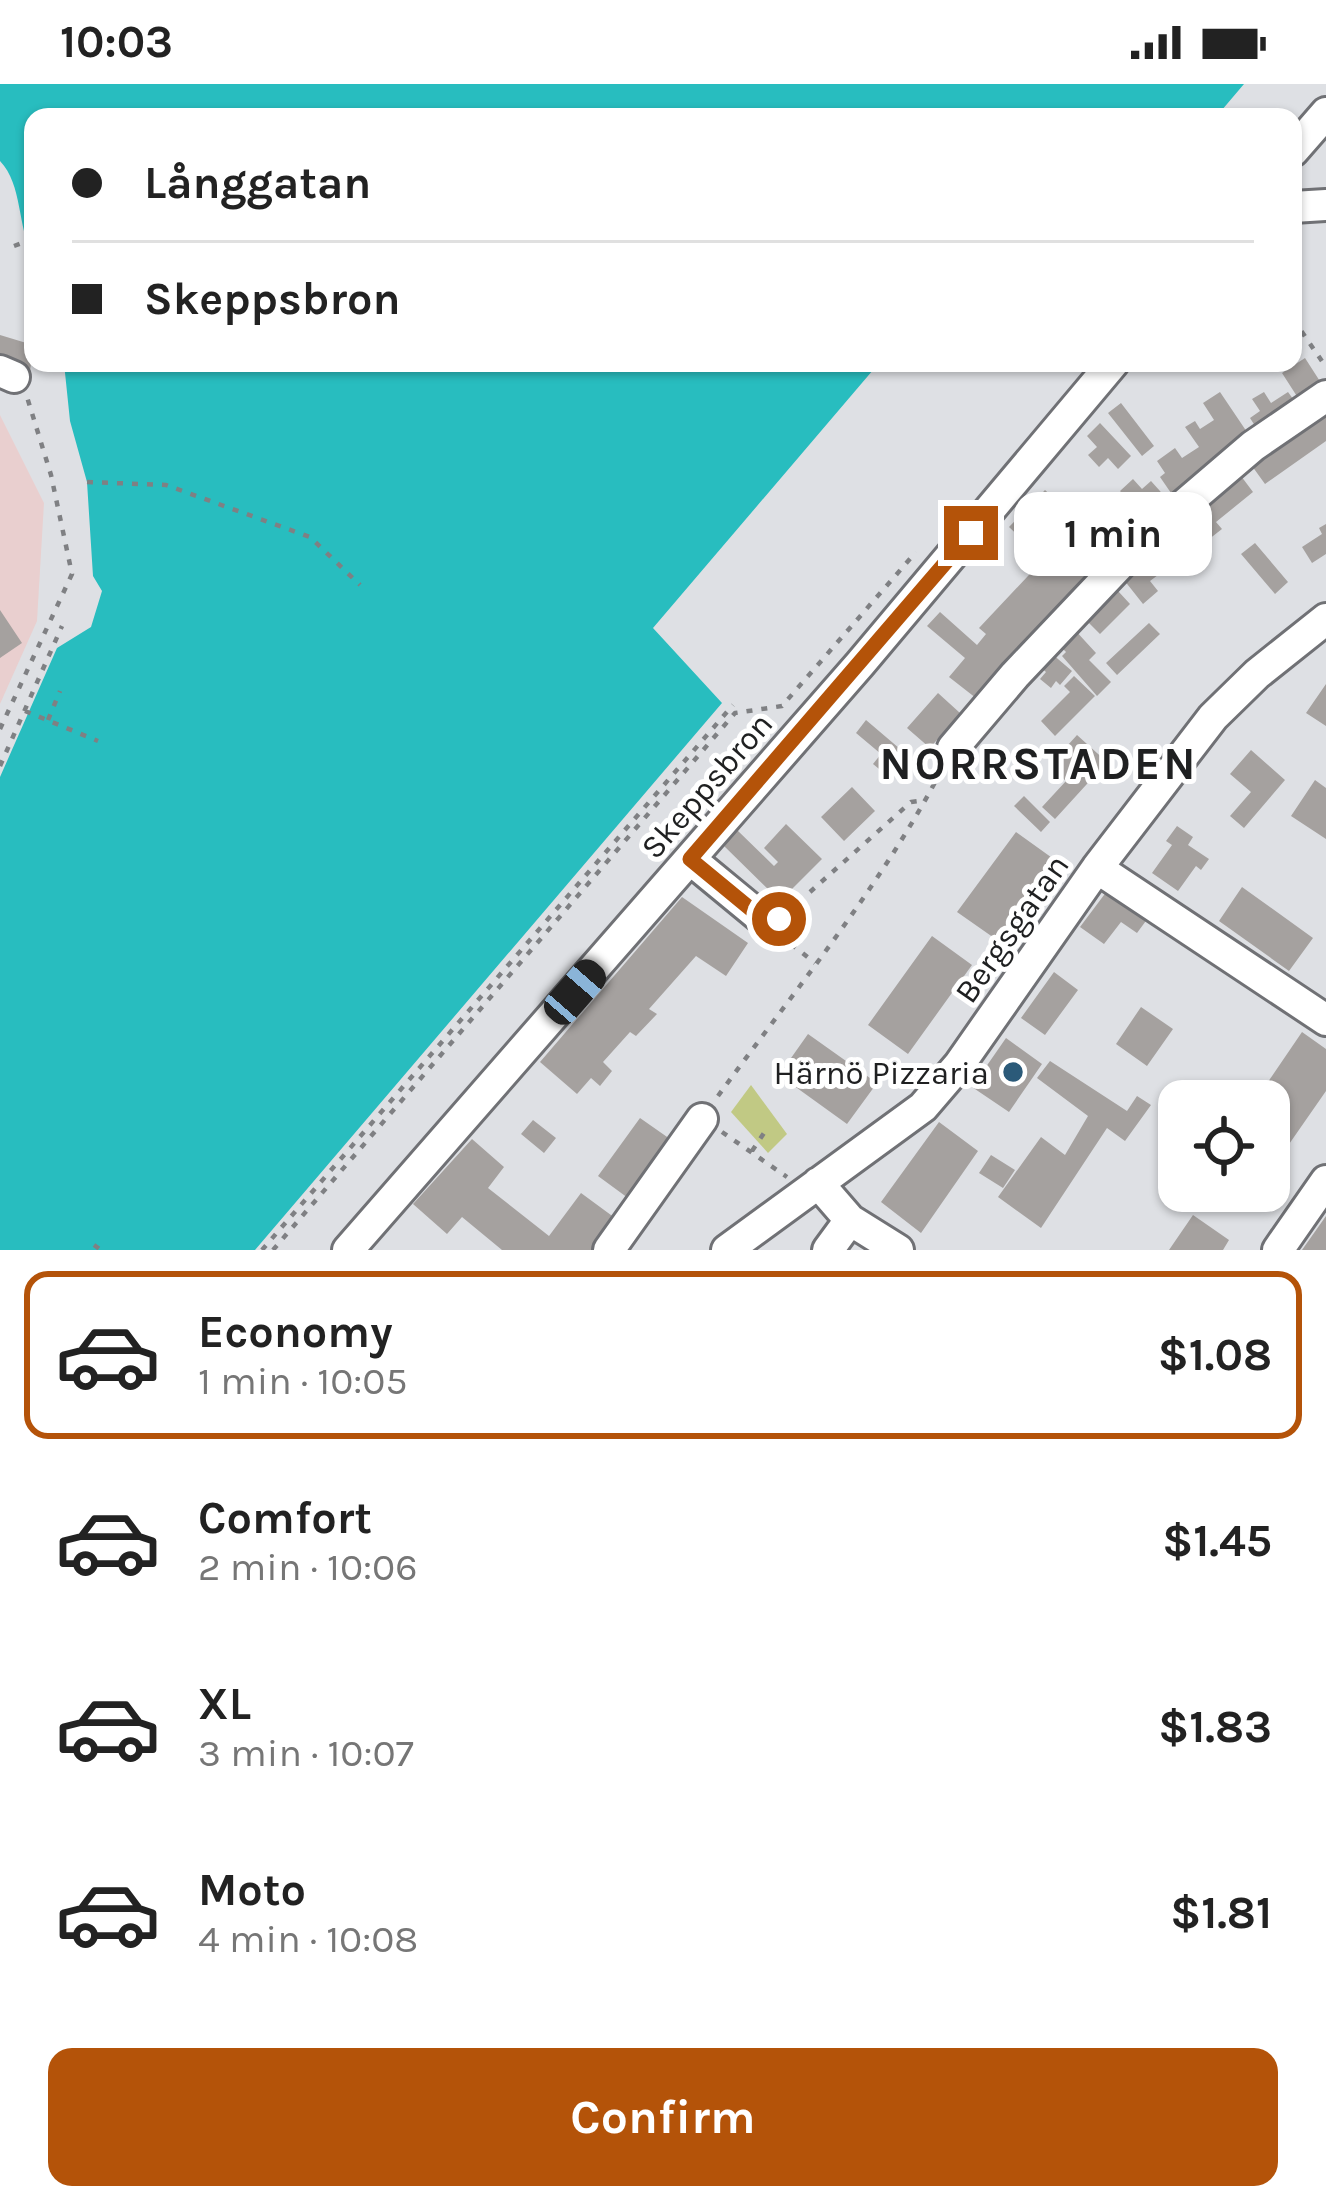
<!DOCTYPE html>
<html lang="en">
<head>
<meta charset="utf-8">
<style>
  :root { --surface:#fff; --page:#f6f6f6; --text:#222; --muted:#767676; --line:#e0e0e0; --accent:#b45309 }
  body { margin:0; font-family:Karla,sans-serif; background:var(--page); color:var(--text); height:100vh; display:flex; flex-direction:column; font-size:45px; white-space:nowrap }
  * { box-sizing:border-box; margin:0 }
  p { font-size:39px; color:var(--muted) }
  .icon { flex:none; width:66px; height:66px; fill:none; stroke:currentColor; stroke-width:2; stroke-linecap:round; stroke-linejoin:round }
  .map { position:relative; height:1166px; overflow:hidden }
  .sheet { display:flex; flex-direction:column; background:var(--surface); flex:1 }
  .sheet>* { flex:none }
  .guide { position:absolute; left:24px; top:24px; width:1278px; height:264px; border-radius:24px; box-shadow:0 3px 9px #0004; display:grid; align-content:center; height:264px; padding:0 48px; background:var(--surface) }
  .tools { position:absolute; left:1158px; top:996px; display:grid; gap:24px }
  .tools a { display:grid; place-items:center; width:132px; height:132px; border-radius:24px; background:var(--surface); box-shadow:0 3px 9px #0004; font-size:60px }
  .end { position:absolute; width:54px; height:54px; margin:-27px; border:15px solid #b45309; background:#fff; box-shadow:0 0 0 6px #fff }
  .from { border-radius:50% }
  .bubble { position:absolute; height:84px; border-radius:24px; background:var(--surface); box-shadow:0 3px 9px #0004; font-size:39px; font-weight:700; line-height:84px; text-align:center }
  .car { position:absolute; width:36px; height:72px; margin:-36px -18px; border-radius:15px; box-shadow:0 0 9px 3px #0007; background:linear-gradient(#222 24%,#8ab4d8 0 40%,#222 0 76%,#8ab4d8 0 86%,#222 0) }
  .guide b { display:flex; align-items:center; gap:42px; height:114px; font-size:45px }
  .guide b+b { border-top:3px solid var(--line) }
  .guide i { width:30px; height:30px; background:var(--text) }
  ul { padding:21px 0 0; list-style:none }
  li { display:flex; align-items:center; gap:36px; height:168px; margin:0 24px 18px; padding:0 24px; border:6px solid transparent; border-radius:24px }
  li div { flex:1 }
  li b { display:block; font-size:45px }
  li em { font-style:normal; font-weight:700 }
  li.active { border-color:var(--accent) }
  li>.icon { width:108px; height:108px; stroke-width:1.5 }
  .cta { display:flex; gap:24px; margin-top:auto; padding:24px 48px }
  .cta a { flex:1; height:138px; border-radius:24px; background:var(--accent); color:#fff; font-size:48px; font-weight:700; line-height:138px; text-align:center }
  .status { display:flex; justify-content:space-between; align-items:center; height:84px; padding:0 60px; background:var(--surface); direction:ltr }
  .status svg { height:33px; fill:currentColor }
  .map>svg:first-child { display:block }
  .commercial { fill:#e9cfcf }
  .green { fill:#c1c984 }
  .water { fill:#28bdbf }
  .building { fill:#a5a19f }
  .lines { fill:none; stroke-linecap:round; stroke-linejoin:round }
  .minor-casing { stroke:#707175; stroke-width:36 }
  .path { stroke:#7f8083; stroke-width:4.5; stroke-dasharray:6 9; stroke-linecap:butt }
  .minor { stroke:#fff; stroke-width:30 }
  .route { stroke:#b45309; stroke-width:15 }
  .poi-dot { fill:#2b5a79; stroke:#fff; stroke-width:4.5 }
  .labels { text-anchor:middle; stroke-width:10; stroke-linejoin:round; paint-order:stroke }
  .street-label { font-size:33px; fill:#1f2021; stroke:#fff }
  .poi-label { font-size:33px; fill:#1f2021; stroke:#fff; text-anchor:end }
  .district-label { font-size:45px; font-weight:bold; letter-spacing:3px; fill:#1f2021; stroke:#fff }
</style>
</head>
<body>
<div class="status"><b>10:03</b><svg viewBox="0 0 49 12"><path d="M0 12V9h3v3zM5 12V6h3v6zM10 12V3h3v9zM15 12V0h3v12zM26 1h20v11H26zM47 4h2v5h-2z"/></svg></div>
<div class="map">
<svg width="1326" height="1166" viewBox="0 0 1326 1166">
  <rect width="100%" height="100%" fill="#dee0e4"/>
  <!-- commercial -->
  <path class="commercial" d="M0,331L44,419L37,537L0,620Z"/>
  <!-- green -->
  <path class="green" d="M751,1001L787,1050L768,1069L731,1028Z"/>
  <!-- water -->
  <path class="water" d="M0,0H1244L1216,33H33V172C17,143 23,101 0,77Z
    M64,279H879L653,544L722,619L255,1166H0V693L57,564L91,543L102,507L93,492L87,398L70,337Z"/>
  <!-- building -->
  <path class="building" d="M0,251L33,261L30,288L0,279Z
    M1305,274L1323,302L1300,317L1282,289Z
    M1220,308L1251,354L1171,409L1160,393L1165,389L1157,377L1175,364L1182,374L1199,363L1185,343L1195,337L1200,345L1214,336L1203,319Z
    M1264,308L1271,319L1288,308L1296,319L1257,345L1250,334L1260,327L1252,315Z
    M1121,319L1154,362L1142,372L1108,329Z
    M1326,331V357L1265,400L1252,382Z
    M1100,339L1131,372L1118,385L1108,374L1099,383L1088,371L1097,363L1087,352Z
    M1241,392L1253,408L1216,438L1222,445L1204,459L1199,452L1190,460L1176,443Z
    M1133,395L1142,405L1151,397L1168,416L1133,447L1121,433L1133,422L1120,407Z
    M1045,406L1060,420L1042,439L1057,454L1040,472L1009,443Z
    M1108,438L1124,455L1092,486L1076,469Z
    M1326,440V470L1312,479L1302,463L1322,450L1319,444Z
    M1255,459L1288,498L1275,510L1241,470Z
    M1057,461L1090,491L981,618L949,593L965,574L927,542L940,528L977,561L986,550L979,544Z
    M1163,465L1174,479L1150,497L1158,507L1143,520L1124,496Z
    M1118,507L1130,520L1100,550L1087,537Z
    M0,526L22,559L0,574Z
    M1149,539L1160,550L1117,591L1106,579Z
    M1074,545L1096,569L1089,576L1111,598L1097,612L1062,572L1066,568L1058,560Z
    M1051,569L1072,587L1060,601L1056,597L1051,604L1040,595L1046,588L1039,582Z
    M1074,592L1095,612L1055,652L1041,637L1070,608L1064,602Z
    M1326,600V642L1306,629Z
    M938,609L960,629L930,664L907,644Z
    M866,636L913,676L900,691L890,682L884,689L873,680L881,670L856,649Z
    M1077,651L1107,678L1055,735L1042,723L1066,697L1049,682Z
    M1251,666L1285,696L1244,744L1230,732L1251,708L1230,690Z
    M1315,696L1326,704V755L1291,732Z
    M852,703L875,727L844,757L821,733Z
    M1024,712L1050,738L1041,748L1014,722Z
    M786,740L822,775L780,817L722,760L736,745L774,782L778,778L764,764Z
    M1177,742L1193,753L1188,761L1209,775L1201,786L1196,782L1178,807L1152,789L1172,761L1166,757Z
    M1016,748L1055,776L997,856L957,828Z
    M1110,803L1151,830L1137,849L1121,838L1104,860L1080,843Z
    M1242,803L1313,854L1289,887L1219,837Z
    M682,813L748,859L726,892L696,872L649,925L657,930L636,952L630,948L603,978L612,987L600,1002L591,994L577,1010L540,978Z
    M932,852L972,881L908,970L868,941Z
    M1054,888L1078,906L1045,951L1021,934Z
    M1141,923L1173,945L1147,982L1116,960Z
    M1302,948L1326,965V1007L1269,1089V1017H1255Z
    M808,950L877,999L847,1040L779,991Z
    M1006,954L1042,980L1009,1028L972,1003Z
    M1050,977L1127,1027L1137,1012L1151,1021L1125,1057L1107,1044L1041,1144L998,1113L1041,1053L1065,1071L1088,1032L1037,994Z
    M640,1034L670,1055L628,1114L598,1092Z
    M533,1036L556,1054L544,1069L521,1050Z
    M939,1038L978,1067L921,1149L881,1118Z
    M472,1055L504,1083L488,1104L549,1152L581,1109L615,1134L592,1166H502L462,1133L447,1150L413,1120Z
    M991,1071L1015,1086L1003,1104L979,1089Z
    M1193,1131L1229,1156L1223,1166H1169Z
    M1326,1132V1166H1302Z"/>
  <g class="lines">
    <!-- minor casing -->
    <g class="minor-casing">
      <path id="minor" d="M1293,67L1326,29
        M1293,123L1326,121
        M0,287L14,293
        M953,664L1015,591L1143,456L1253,362L1326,312
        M690,775L764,836L779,835L790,826
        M1097,784L1326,936
        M818,1099L850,1136L898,1166
        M348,1166L860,580L1113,279
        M609,1166L702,1035
        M727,1166L923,1023L959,981L1097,784L1213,633L1257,590L1326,535
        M828,1166L850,1136
        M1278,1166L1326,1097"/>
    </g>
    <!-- path -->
    <path class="path" d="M14,162L33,155
      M1293,235L1326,283
      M87,398L166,401L310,453L360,501
      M25,627L98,657
      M48,636L60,607
      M0,645L72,490L51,391L27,313
      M0,682L62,542
      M810,808L911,718L926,716
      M791,860L815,879
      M718,1012C795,906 882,801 942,685
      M722,1048L787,1093
      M752,1067L768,1043
      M94,1161L101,1166
      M262,1166L733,621
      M273,1166L735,629L782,622L916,468"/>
    <!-- minor -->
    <use href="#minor" class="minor"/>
  </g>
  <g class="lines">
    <!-- route -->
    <path class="route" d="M779,835L764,836L690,775L971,449"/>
  </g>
  <!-- markers -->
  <circle class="poi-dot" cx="1013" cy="988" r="12"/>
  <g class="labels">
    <!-- street labels -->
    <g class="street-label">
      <text transform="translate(706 701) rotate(-49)" y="12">Skeppsbron</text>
      <text transform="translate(1011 844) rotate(-55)" y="12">Bergsgatan</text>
    </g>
    <!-- poi labels -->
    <g class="poi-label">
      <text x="989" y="1000">Härnö Pizzaria</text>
    </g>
    <!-- district labels -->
    <g class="district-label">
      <text x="1039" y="695">NORRSTADEN</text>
    </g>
  </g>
</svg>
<div class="tools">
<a><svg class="icon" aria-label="locate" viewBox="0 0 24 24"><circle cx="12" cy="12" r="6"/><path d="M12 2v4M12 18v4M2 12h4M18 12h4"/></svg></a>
</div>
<i class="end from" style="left:779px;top:835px"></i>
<i class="end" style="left:971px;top:449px"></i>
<div class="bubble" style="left:1014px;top:408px;width:198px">1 min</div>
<i class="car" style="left:575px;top:908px;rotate:41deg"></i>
<div class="guide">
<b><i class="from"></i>Långgatan</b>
<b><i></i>Skeppsbron</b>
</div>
</div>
<section class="sheet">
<ul>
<li class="active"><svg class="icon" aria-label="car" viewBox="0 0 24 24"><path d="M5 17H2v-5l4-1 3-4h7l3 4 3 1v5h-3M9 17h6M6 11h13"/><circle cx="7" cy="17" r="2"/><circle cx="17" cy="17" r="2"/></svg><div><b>Economy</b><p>1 min · 10:05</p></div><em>$1.08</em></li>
<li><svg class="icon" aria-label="car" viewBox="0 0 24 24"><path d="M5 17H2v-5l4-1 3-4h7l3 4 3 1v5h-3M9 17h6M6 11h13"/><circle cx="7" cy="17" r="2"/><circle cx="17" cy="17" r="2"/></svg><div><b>Comfort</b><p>2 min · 10:06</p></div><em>$1.45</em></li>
<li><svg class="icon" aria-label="car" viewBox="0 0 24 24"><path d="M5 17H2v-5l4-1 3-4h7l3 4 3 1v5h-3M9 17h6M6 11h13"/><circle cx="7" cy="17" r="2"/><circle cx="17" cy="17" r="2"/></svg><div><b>XL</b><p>3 min · 10:07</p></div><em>$1.83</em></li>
<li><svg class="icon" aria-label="car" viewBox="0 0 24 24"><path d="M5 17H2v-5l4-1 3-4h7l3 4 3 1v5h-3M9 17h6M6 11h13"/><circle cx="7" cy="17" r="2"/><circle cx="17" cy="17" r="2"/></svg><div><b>Moto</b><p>4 min · 10:08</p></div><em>$1.81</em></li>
</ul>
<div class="cta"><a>Confirm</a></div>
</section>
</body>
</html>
